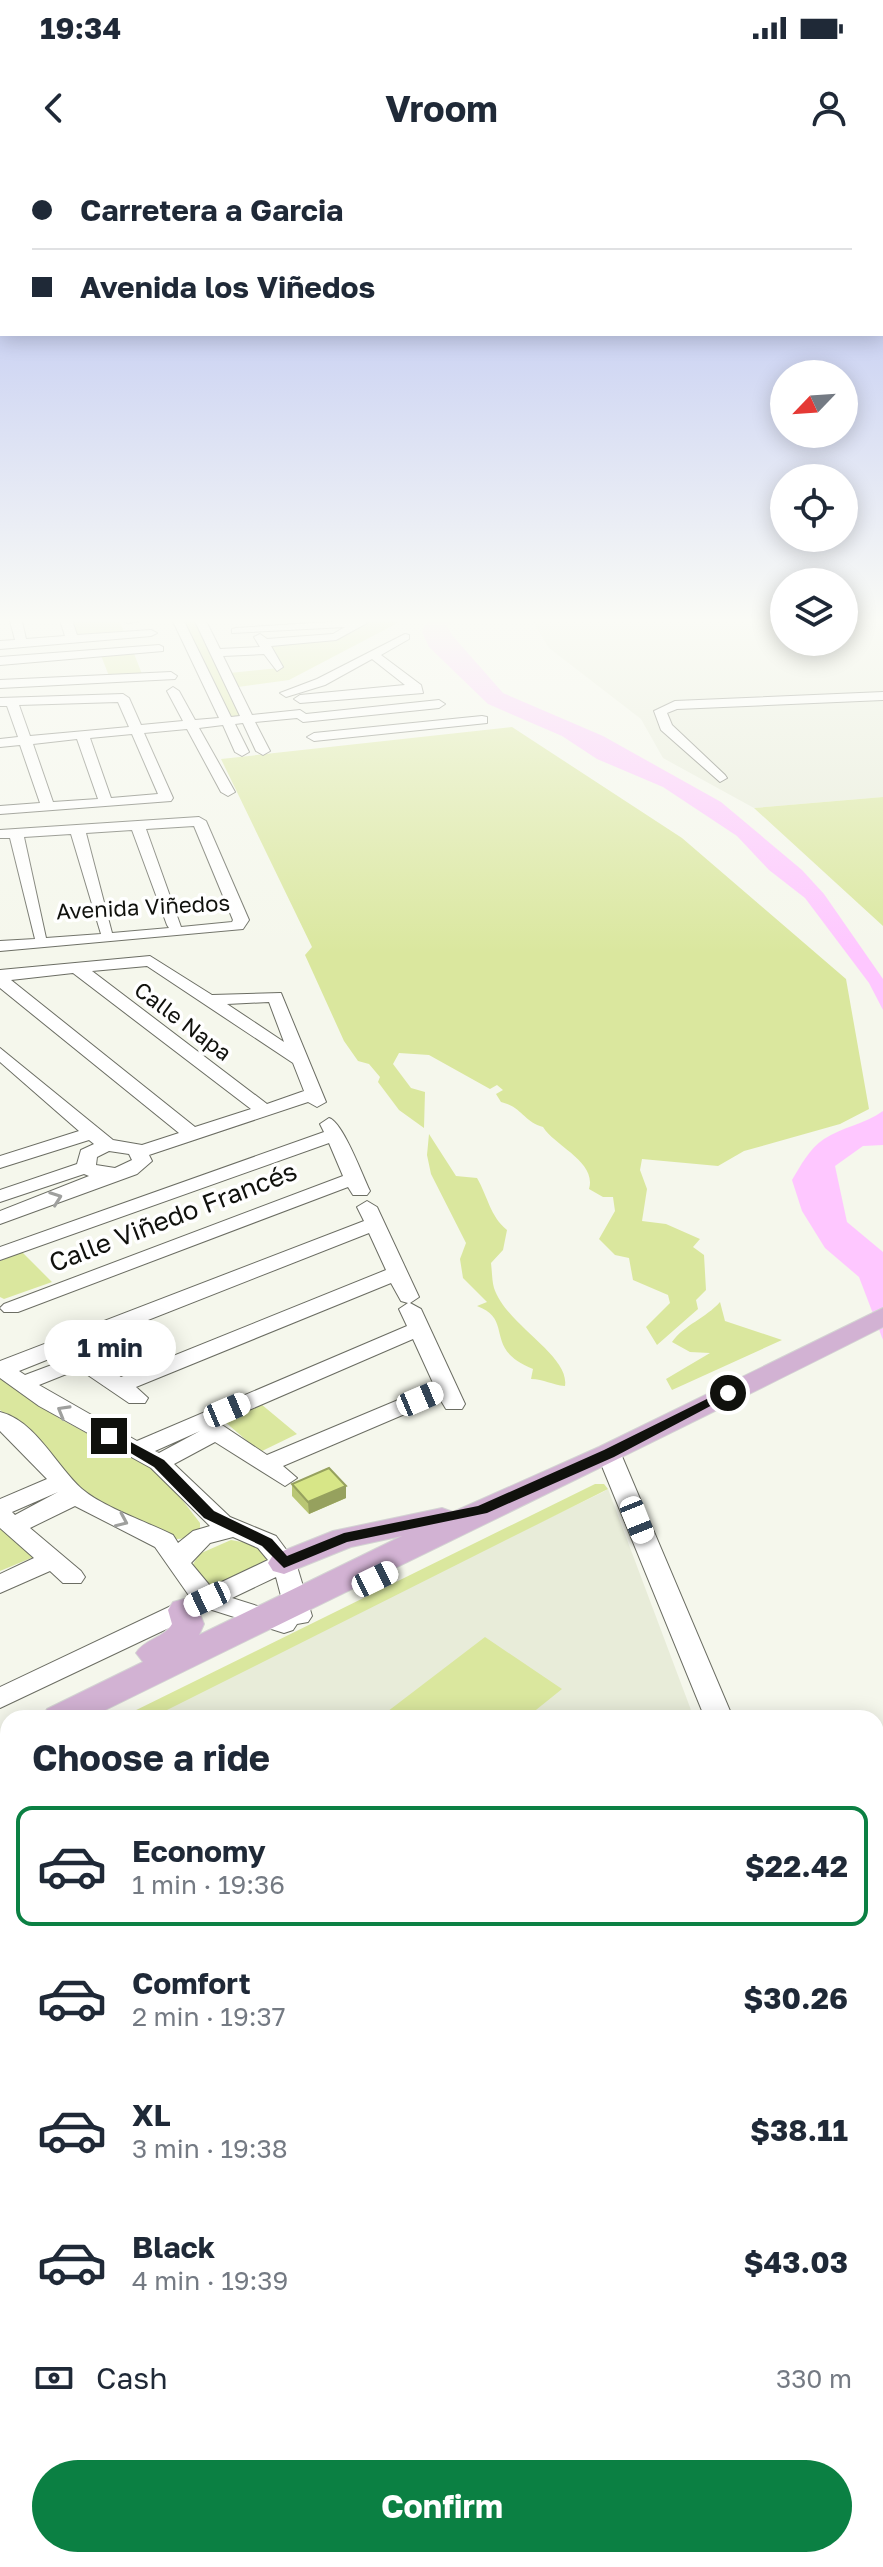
<!DOCTYPE html>
<html lang="en">
<head>
<meta charset="utf-8">
<style>
  :root { --surface:#fff; --page:#f6f6f7; --text:#1f2937; --muted:#747a83; --line:#e0e1e3; --accent:#0b8043 }
  body { margin:0; font-family:"Golos Text",sans-serif; background:var(--page); color:var(--text); height:100vh; display:flex; flex-direction:column; font-size:30px; white-space:nowrap }
  * { box-sizing:border-box; margin:0 }
  p { font-size:26px; color:var(--muted) }
  .icon { flex:none; width:44px; height:44px; fill:none; stroke:currentColor; stroke-width:2; stroke-linecap:round; stroke-linejoin:round }
  .map { position:relative; flex:1; overflow:hidden }
  .drawer { position:absolute; left:0px; top:1550px; width:884px; height:858px; display:flex; flex-direction:column; background:var(--surface); border-radius:24px 24px 0 0; box-shadow:0 4px 20px #0003 }
  .drawer>* { flex:none }
  .top-card { position:absolute; left:0px; top:0px; width:884px; height:176px; box-shadow:0 4px 20px #0003; display:grid; align-content:center; height:176px; padding:0 32px; background:var(--surface) }
  .needle { width:52px; rotate:245deg }
  .tools { position:absolute; left:770px; top:200px; display:grid; gap:16px }
  .tools a { display:grid; place-items:center; width:88px; height:88px; border-radius:50%; background:var(--surface); box-shadow:0 4px 20px #0003; font-size:40px }
  .end { position:absolute; width:36px; height:36px; margin:-18px; border:10px solid #10110d; background:#fff; box-shadow:0 0 0 4px #fff }
  .from { border-radius:50% }
  .bubble { position:absolute; height:56px; border-radius:28px; background:var(--surface); box-shadow:0 4px 20px #0003; font-size:26px; font-weight:700; line-height:56px; text-align:center }
  .car { position:absolute; width:24px; height:48px; margin:-24px -12px; border-radius:10px; box-shadow:0 0 6px 2px #0007; background:linear-gradient(#fff 24%,#345 0 40%,#fff 0 76%,#345 0 86%,#fff 0) }
  .top-card b { display:flex; align-items:center; gap:28px; height:76px; font-size:30px }
  .top-card b+b { border-top:2px solid var(--line) }
  .top-card i { width:20px; height:20px; background:var(--text) }
  ul { padding:0; list-style:none }
  li { display:flex; align-items:center; gap:24px; height:120px; margin:0 16px 12px; padding:0 16px; border:4px solid transparent; border-radius:16px }
  li div { flex:1 }
  li b { display:block; font-size:30px }
  li em { font-style:normal; font-weight:700 }
  li.current { border-color:var(--accent) }
  li>.icon { width:72px; height:72px; stroke-width:1.5 }
  h2 { padding:0 32px; font-size:36px; line-height:96px }
  .pay { display:flex; align-items:center; gap:20px; height:88px; padding:0 32px; font-size:30px }
  .pay p { margin-inline-start:auto }
  .action { display:flex; gap:16px; margin-top:auto; padding:16px 32px }
  .action a { flex:1; height:92px; border-radius:48px; background:var(--accent); color:#fff; font-size:32px; font-weight:700; line-height:92px; text-align:center }
  .status { display:flex; justify-content:space-between; align-items:center; height:56px; padding:0 40px; background:var(--surface); direction:ltr }
  .status svg { height:22px; fill:currentColor }
  header { display:flex; justify-content:space-between; align-items:center; height:104px; padding:0 32px; background:var(--surface); font-size:36px; font-weight:700 }
  .map>svg:first-child { display:block }
  .built { fill:#e8ecd9 }
  .green { fill:#dae79e }
  .water { fill:#fec7ff }
  .lines { fill:none; stroke-linecap:round; stroke-linejoin:round }
  .minor-casing { stroke:#6b6d63; stroke-width:2 }
  .major-casing { stroke:#d4d4d3; stroke-width:2 }
  .minor { fill:#fff; fill-rule:evenodd }
  .major { fill:#d2b2d3; fill-rule:evenodd }
  .wall { fill:#b9c674 }
  .shaded-wall { fill:#96a15e }
  .building { fill:#d7e687; stroke:#96a15e; stroke-width:2 }
  .oneway { stroke:#9fa09e }
  .route { fill:#10110d }
  .labels { text-anchor:middle; stroke-width:7; stroke-linejoin:round; paint-order:stroke }
  .far-street-label { font-size:22px; fill:#10110d; stroke:#fff }
  .street-label { font-size:26px; fill:#10110d; stroke:#fff }
</style>
</head>
<body>
<div class="status"><b>19:34</b><svg viewBox="0 0 49 12"><path d="M0 12V9h3v3zM5 12V6h3v6zM10 12V3h3v9zM15 12V0h3v12zM26 1h20v11H26zM47 4h2v5h-2z"/></svg></div>
<header><svg class="icon" aria-label="back" viewBox="0 0 24 24"><path d="M15 5l-7 7 7 7"/></svg>Vroom<svg class="icon" aria-label="person" viewBox="0 0 24 24"><circle cx="12" cy="8" r="4"/><path d="M4 21q1-7 8-7t8 7"/></svg></header>
<div class="map">
<svg width="883" height="2407" viewBox="0 0 883 2407">
  <rect width="100%" height="100%" fill="#f5f7ec"/>
  <!-- built -->
  <path class="built" d="M530,457H784V482H844V457H883V637L754,648L663,598L641,559L549,488Z
    M608,1329L694,1558H136L603,1332Z
    M8,1623V2400H876V2027L883,2045V2407H0V1628Z"/>
  <!-- green -->
  <path class="green" d="M67,457H118L124,472L74,476Z
    M180,457H196L246,555L227,557Z
    M374,457H409L289,520L238,527L230,513L279,508L266,483L334,478Z
    M133,491L142,514L109,516L100,493Z
    M512,567L682,678L846,819L869,949L840,964L744,991L718,1006L642,999L640,1010L647,1029L642,1061L666,1064L700,1079L693,1087L704,1095L706,1130L696,1140L698,1149L657,1185L646,1167L670,1143L668,1135L633,1120L629,1098L615,1095L599,1079L615,1051L613,1037H603L589,1029C597,1002 556,987 543,967C524,962 522,947 501,942L496,934L503,930L497,925L490,929L429,895L399,893L393,904L411,928L425,932L424,968L399,950L378,922L380,917L369,904L358,901L344,881L305,795L312,787L221,599Z
    M883,637V766L754,648Z
    M429,974L456,1016L477,1018C488,1037 490,1056 507,1070L503,1090L491,1103C492,1111 492,1121 494,1128C506,1165 570,1195 565,1226C552,1225 544,1219 531,1219L533,1209C482,1189 515,1160 477,1146L487,1142L463,1118L460,1099L466,1083L431,1014L427,995Z
    M22,1092L52,1122L4,1139L0,1137V1101Z
    M720,1142L725,1161L782,1180L672,1230L666,1219L710,1193L690,1192L672,1182C684,1165 706,1158 720,1142Z
    M136,1165L172,1196L115,1219L77,1192Z
    M0,1214L60,1259L146,1304L170,1324L200,1363V1370C193,1375 186,1379 177,1379C159,1378 87,1340 72,1326C46,1302 29,1272 0,1250Z
    M261,1244L297,1274L260,1292L224,1261Z
    M595,1324H604L608,1329L151,1558H120Z
    M0,1359L36,1396L0,1411Z
    M231,1380L265,1386L272,1399L206,1431L192,1406L199,1394Z
    M485,1477L562,1529L526,1558H379Z"/>
  <!-- water -->
  <path class="water" d="M435,457H461L447,466L452,475L503,533L603,576L721,642L802,710L824,734L883,819V850L869,823L805,738L769,710L737,676L663,627L597,599L562,576L488,544L429,487L422,472L426,463Z
    M883,951V985L863,986L835,1006L847,1062L883,1092V1180L859,1117L825,1088L802,1051L792,1020C801,1005 809,989 824,979C842,967 865,964 883,951Z"/>
  <g class="lines">
    <!-- minor casing -->
    <g class="minor-casing">
      <path id="minor" d="M9,457H21L26,479L65,476L59,457H71L77,475L151,470L157,473L151,476L0,489V481L15,480Z
        M125,457H161L128,463L122,460Z
        M171,457H182L231,557L240,556L193,457H204L220,489L260,487L254,477L260,474L267,479L333,474L345,467L232,473V469L236,468L361,460L367,463L336,480L271,486L283,507L277,511L264,494L223,496L252,555L300,550L306,554L439,540L445,544L439,548L303,562L297,558L255,562L270,591L263,595L256,591L243,563L235,564L249,592L242,596L235,592L223,565L199,568L235,632L228,636L221,632L187,569L144,573L173,638L171,641L0,654V646L40,643L20,585L0,587V579L18,577L7,546H0V538L123,534L129,538L141,565L183,561L167,531L173,527L179,531L195,560L219,558ZM118,542L129,567L30,576L19,545ZM132,574L158,634L111,638L90,578ZM77,579L98,639L53,642L33,584Z
        M405,474L409,475V479L381,495L421,525L423,533L300,543L294,539L300,535L405,525L372,499L325,525L286,537L280,533L317,519Z
        M159,485L163,487V491L0,505V497Z
        M171,512L177,516L175,519L0,528V520Z
        M883,532V540L677,549L667,553L672,565L725,615L727,618L720,622L661,570L654,551L675,541Z
        M482,556L487,557V563L314,581L307,577L314,573Z
        M199,657L206,661L249,760L243,769L0,791V781L35,779L10,678H0V670ZM194,666L233,760L232,762L181,767L146,669ZM132,670L167,765L169,768L112,773L86,673ZM71,674L101,774L46,778L24,677Z
        M150,796L212,835L281,833L326,942L317,947L308,942L149,995L152,1001L137,1014L0,1064V1051L89,1016L84,1014L0,1042V1030L77,1004L81,990L94,984L89,980L0,1008V996L79,971L0,902V888L113,980L142,985L179,973L0,828V810ZM147,806L293,903L304,931L267,944L92,811ZM73,813L251,949L195,967L11,820ZM269,842L284,882L227,844ZM109,991L129,994L132,1000L115,1008L96,1005L97,997Z
        M329,958C343,962 363,1017 370,1031L367,1035H353L348,1027L18,1152H4L0,1148L4,1144L343,1016L329,983L0,1100V1087L324,972L320,964Z
        M367,1041L377,1047L419,1137L410,1143L421,1149L465,1244L462,1249H446L440,1239L283,1306L297,1318L285,1326L215,1282L174,1304L230,1357L276,1376L296,1403L312,1456L308,1462L297,1464L293,1470L284,1473L209,1449L0,1548V1527L190,1437L155,1387L75,1346L30,1368L81,1411L85,1417L81,1423H63L50,1411L0,1433V1414L34,1398L0,1368V1339L47,1319L0,1271V1252C36,1261 56,1306 82,1329C103,1347 147,1362 173,1375L178,1383L193,1371L210,1366L151,1308L39,1246L0,1218V1201L364,1061L357,1047ZM369,1073L386,1110L121,1217L77,1188ZM391,1123L401,1141L408,1143L399,1149L407,1166L137,1281L39,1225L79,1209L129,1243H145L148,1238L136,1227ZM413,1179L434,1225L267,1295L219,1263ZM59,1195L65,1200L25,1215L19,1211ZM200,1271L159,1293L155,1291ZM58,1332L15,1355L12,1352ZM233,1377L258,1388L268,1400L211,1427L191,1403L210,1383ZM276,1417L286,1455L232,1438Z
        M609,1287L621,1294L733,1558H705L597,1294Z
        M876,1921L883,1923V1967L876,1964Z"/>
    </g>
    <!-- major casing -->
    <g class="major-casing">
      <path id="major" d="M883,1148V1167C620,1300 354,1427 89,1558H42L47,1549L143,1502L136,1493C145,1479 164,1478 172,1464L168,1450L173,1442L184,1439L195,1442L204,1464L199,1475L402,1376L351,1387L284,1414L273,1411L268,1403L273,1395L333,1371L442,1348L453,1352L599,1287Z
        M8,1587V1615L0,1617V1589Z"/>
    </g>
    <!-- minor -->
    <use href="#minor" class="minor"/>
    <!-- major -->
    <use href="#major" class="major"/>
  </g>
  <!-- wall -->
  <path class="wall" d="M292,1324L346,1338L309,1354L292,1336Z"/>
  <!-- shaded-wall -->
  <path class="shaded-wall" d="M346,1326V1338L309,1354L308,1342Z"/>
  <!-- building -->
  <path class="building" d="M329,1308L346,1326L308,1342L292,1324Z"/>
  <!-- one-way arrows -->
  <defs><path id="oneway-chevron" d="M-2-3.5L2.5 0L-2 3.5" fill="none" stroke-width="1.6" stroke-linecap="round" stroke-linejoin="round" transform="scale(2)"/></defs>
  <g class="oneway">
    <use href="#oneway-chevron" transform="translate(56 1038) rotate(-20)"/>
    <use href="#oneway-chevron" transform="translate(63 1251) rotate(-150)"/>
    <use href="#oneway-chevron" transform="translate(122 1361) rotate(24)"/>
  </g>
  <!-- sky -->
  <linearGradient id="sky" x2="0" y2="1"><stop stop-color="#b1bcf1"/><stop offset="0.58" stop-color="#fafbf6"/><stop offset="1" stop-color="#fafbf6" stop-opacity="0"/></linearGradient>
  <rect width="883" height="794" fill="url(#sky)"/>
  <!-- route -->
  <path class="route" d="M723,1231L735,1233L614,1297L487,1353L347,1382L284,1408L262,1386L204,1358L154,1307L102,1276L114,1273L164,1300L214,1351L272,1379L287,1396L344,1373L478,1346L604,1290Z"/>
  <g class="labels">
    <!-- far-street labels -->
    <g class="far-street-label">
      <text transform="translate(143 747) rotate(-3)" y="8">Avenida Viñedos</text>
      <text transform="translate(183 861) rotate(37)" y="8">Calle Napa</text>
    </g>
    <!-- street labels -->
    <g class="street-label">
      <text transform="translate(173 1057) rotate(-21)" y="9">Calle Viñedo Francés</text>
    </g>
  </g>
</svg>
<div class="tools">
<a><svg class="needle" viewBox="-14 -14 28 28"><path d="M0-13l5 13h-10z" fill="#e53935"/><path d="M0 13l5-13h-10z" fill="#747a83"/></svg></a>
<a><svg class="icon" aria-label="locate" viewBox="0 0 24 24"><circle cx="12" cy="12" r="6"/><path d="M12 2v4M12 18v4M2 12h4M18 12h4"/></svg></a>
<a><svg class="icon" aria-label="layers" viewBox="0 0 24 24"><path d="M12 4l9 5-9 5-9-5zM3 14l9 5 9-5"/></svg></a>
</div>
<i class="end from" style="left:728px;top:1233px"></i>
<i class="end" style="left:109px;top:1276px"></i>
<div class="bubble" style="left:44px;top:1160px;width:132px">1 min</div>
<i class="car" style="left:420px;top:1239px;rotate:67deg"></i>
<i class="car" style="left:227px;top:1250px;rotate:67deg"></i>
<i class="car" style="left:637px;top:1360px;rotate:158deg"></i>
<i class="car" style="left:375px;top:1419px;rotate:64deg"></i>
<i class="car" style="left:207px;top:1439px;rotate:245deg"></i>
<div class="top-card">
<b><i class="from"></i>Carretera a Garcia</b>
<b><i></i>Avenida los Viñedos</b>
</div>
<section class="drawer">
<h2>Choose a ride</h2>
<ul>
<li class="current"><svg class="icon" aria-label="car" viewBox="0 0 24 24"><path d="M5 17H2v-5l4-1 3-4h7l3 4 3 1v5h-3M9 17h6M6 11h13"/><circle cx="7" cy="17" r="2"/><circle cx="17" cy="17" r="2"/></svg><div><b>Economy</b><p>1 min · 19:36</p></div><em>$22.42</em></li>
<li><svg class="icon" aria-label="car" viewBox="0 0 24 24"><path d="M5 17H2v-5l4-1 3-4h7l3 4 3 1v5h-3M9 17h6M6 11h13"/><circle cx="7" cy="17" r="2"/><circle cx="17" cy="17" r="2"/></svg><div><b>Comfort</b><p>2 min · 19:37</p></div><em>$30.26</em></li>
<li><svg class="icon" aria-label="car" viewBox="0 0 24 24"><path d="M5 17H2v-5l4-1 3-4h7l3 4 3 1v5h-3M9 17h6M6 11h13"/><circle cx="7" cy="17" r="2"/><circle cx="17" cy="17" r="2"/></svg><div><b>XL</b><p>3 min · 19:38</p></div><em>$38.11</em></li>
<li><svg class="icon" aria-label="car" viewBox="0 0 24 24"><path d="M5 17H2v-5l4-1 3-4h7l3 4 3 1v5h-3M9 17h6M6 11h13"/><circle cx="7" cy="17" r="2"/><circle cx="17" cy="17" r="2"/></svg><div><b>Black</b><p>4 min · 19:39</p></div><em>$43.03</em></li>
</ul>
<div class="pay"><svg class="icon" aria-label="cash" viewBox="0 0 24 24"><path d="M3 7h18v10H3z"/><circle cx="12" cy="12" r="2"/></svg>Cash<p>330 m</p></div>
<div class="action"><a>Confirm</a></div>
</section>
</div>
</body>
</html>
